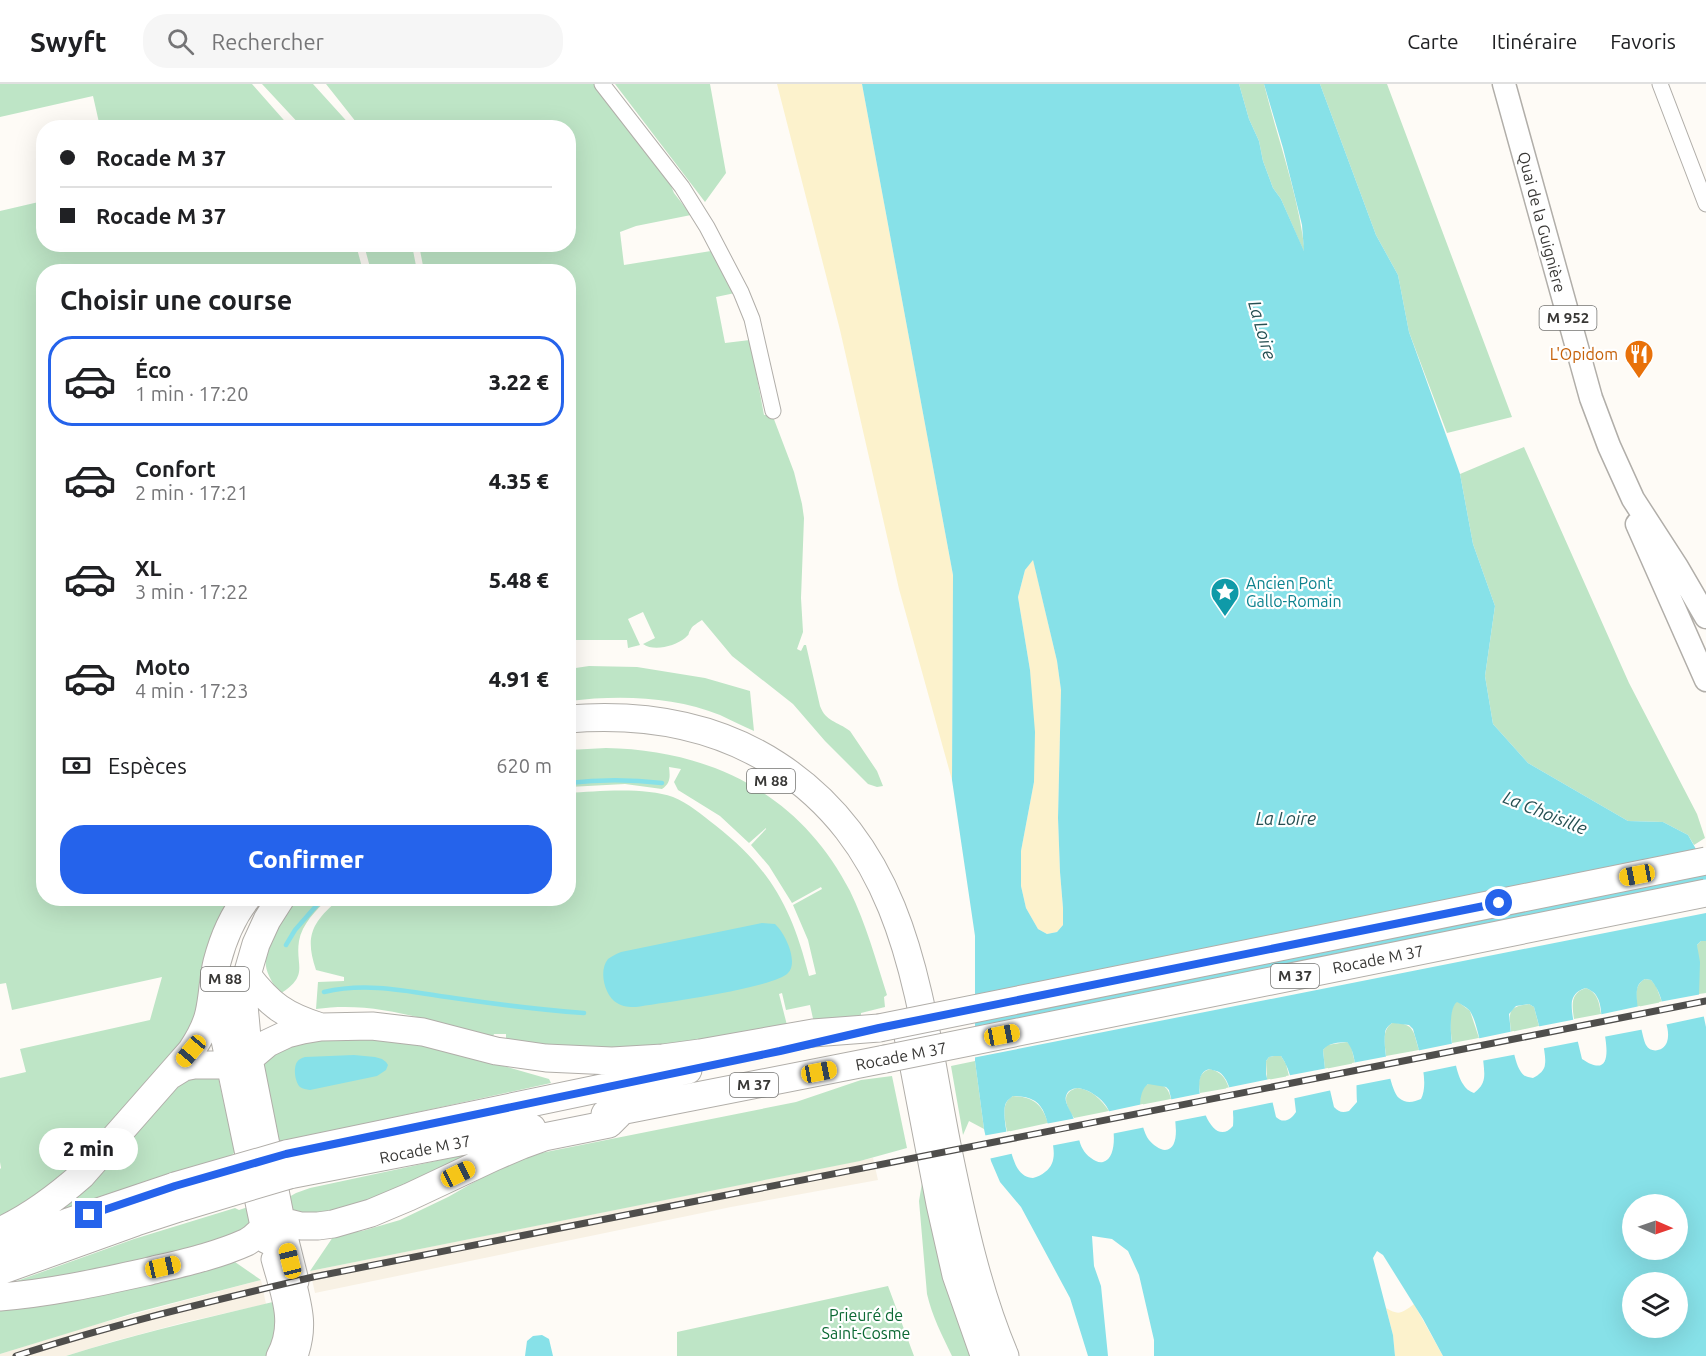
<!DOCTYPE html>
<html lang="fr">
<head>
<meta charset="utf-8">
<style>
  :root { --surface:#fff; --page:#f6f6f6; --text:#202124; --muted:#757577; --line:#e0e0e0; --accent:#2563eb }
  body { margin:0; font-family:Ubuntu,sans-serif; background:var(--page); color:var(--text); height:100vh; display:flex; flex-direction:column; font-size:22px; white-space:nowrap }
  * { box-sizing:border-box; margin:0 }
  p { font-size:20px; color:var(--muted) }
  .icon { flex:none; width:33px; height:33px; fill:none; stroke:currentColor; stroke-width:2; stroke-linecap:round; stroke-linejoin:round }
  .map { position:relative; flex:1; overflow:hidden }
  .sheet { position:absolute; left:36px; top:180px; width:540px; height:642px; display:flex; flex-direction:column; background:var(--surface); border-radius:24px; box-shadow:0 6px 24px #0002 }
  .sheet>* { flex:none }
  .guide { position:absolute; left:36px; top:36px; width:540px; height:132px; border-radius:24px; box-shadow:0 6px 24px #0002; display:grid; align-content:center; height:132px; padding:0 24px; background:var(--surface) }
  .needle { width:39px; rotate:92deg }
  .fabs { position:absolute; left:1622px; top:1110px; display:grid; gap:12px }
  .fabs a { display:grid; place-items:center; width:66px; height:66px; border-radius:50%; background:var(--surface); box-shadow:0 6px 24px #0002; font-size:30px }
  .end { position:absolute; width:27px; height:27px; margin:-14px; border:8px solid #2563eb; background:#fff; box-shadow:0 0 0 3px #fff }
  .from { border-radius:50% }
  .bubble { position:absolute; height:42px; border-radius:21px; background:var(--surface); box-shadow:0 6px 24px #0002; font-size:20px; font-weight:800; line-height:42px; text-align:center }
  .car { position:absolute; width:18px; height:36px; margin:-18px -9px; border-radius:8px; box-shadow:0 0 4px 2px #0007; background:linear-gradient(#f5c518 24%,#345 0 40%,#f5c518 0 76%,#345 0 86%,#f5c518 0) }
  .guide b { display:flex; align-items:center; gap:21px; height:57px; font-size:22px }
  .guide b+b { border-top:2px solid var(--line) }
  .guide i { width:15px; height:15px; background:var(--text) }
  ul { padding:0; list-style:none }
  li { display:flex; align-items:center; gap:18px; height:90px; margin:0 12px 9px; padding:0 12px; border:3px solid transparent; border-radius:24px }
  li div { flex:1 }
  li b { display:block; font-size:22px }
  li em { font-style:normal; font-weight:800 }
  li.current { border-color:var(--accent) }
  li>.icon { width:54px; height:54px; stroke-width:1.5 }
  h2 { padding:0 24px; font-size:27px; line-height:72px }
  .pay { display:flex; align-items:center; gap:15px; height:66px; padding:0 24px; font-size:22px }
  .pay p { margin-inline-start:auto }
  .cta { display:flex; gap:12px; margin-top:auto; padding:12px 24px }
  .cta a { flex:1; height:69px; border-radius:24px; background:var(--accent); color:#fff; font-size:24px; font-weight:800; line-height:69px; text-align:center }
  header { display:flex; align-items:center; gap:36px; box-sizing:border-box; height:84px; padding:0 30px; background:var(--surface); border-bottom:2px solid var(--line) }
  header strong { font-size:28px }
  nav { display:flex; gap:33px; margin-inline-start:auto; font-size:21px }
  .search { width:420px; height:54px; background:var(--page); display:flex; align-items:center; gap:15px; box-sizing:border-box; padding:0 21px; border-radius:24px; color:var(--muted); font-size:22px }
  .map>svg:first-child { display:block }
  .built { fill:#f8f1e4 }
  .green { fill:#bee5c6 }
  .sand { fill:#fcf2cc }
  .water { fill:#87e1e8; fill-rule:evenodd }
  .pier { fill:#fefbf6 }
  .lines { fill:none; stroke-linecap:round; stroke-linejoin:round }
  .stream { stroke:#87e1e8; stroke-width:4.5 }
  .street-casing { stroke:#b1aea9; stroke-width:17 }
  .secondary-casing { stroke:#b1aea9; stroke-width:23 }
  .primary-casing { stroke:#b1aea9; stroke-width:25 }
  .highway-casing { stroke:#b1aea9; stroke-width:29 }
  .street { stroke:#fff; stroke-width:15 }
  .secondary { stroke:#fff; stroke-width:21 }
  .primary { stroke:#fff; stroke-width:22 }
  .highway { stroke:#fff; stroke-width:27 }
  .rail-casing { stroke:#4f4e4c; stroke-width:7 }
  .rail { stroke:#fff; stroke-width:4.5; stroke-dasharray:14; stroke-linecap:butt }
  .highway-bridge-casing { stroke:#b1aea9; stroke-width:29; stroke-linecap:butt }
  .highway-bridge { stroke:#fff; stroke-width:27 }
  .route { stroke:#2563eb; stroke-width:8 }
  .labels { text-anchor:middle; stroke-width:4.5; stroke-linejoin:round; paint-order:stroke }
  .shield { fill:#fff; stroke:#747472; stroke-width:1.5 }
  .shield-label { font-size:15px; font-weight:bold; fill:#393836 }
  .street-label { font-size:16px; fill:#393836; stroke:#fff }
  .food-label { font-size:16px; fill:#c56008; stroke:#fff; text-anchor:end }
  .culture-label { font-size:16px; fill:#0d838f; stroke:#fff; text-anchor:start }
  .park-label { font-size:16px; fill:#0c6934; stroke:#fff }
  .water-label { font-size:18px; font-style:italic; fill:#265053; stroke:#fff }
</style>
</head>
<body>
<header>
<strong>Swyft</strong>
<div class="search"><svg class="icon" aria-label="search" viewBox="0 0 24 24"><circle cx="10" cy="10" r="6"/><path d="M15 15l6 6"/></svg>Rechercher</div>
<nav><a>Carte</a><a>Itinéraire</a><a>Favoris</a></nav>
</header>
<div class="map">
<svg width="1706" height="1272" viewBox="0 0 1706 1272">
  <rect width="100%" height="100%" fill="#fefbf6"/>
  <!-- built -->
  <path class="built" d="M873,1074L878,1096L731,1123L315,1209L310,1187Z
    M261,1196L266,1220L182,1239L111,1258L66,1272H0V1270L90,1242Z"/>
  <!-- green -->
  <path class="green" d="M0,0H252L290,43H100L93,12L0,33Z
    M262,0H313L352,43H302Z
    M326,0H594L606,13L669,97L674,109L691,131L636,142L620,148L624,181L711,167L734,208L735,209L716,213L725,259L750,256L764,331L772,330L794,388L802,420L804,434L801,514L803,548L797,565L801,567L804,561H806L820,622C826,638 837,637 850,647L877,687L883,702L877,703L868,700L825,657L793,620L732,572L702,536C698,539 693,541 691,545C686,553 692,547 685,554C675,562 654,568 643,560L655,554L643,528L628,535L640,561L628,564L627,556H569L568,188L424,187L419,161L568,160V44L360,43Z
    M615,0H710L726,89L705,118Z
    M1239,0H1264C1278,57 1299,111 1305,170L1281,115L1273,104L1263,77L1259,57L1249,35Z
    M1320,0H1387L1512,333L1447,349L1409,248L1398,191L1376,151Z
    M43,117L44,160L356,161L363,187L44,188V814L234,815L196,944L60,1096L0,1135V1085L1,1084L0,1078V994L26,988L20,965L150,936L162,893L12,926L6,899L0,900V127Z
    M364,161H412L417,187H371Z
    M1524,363L1629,599L1697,730L1705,754L1694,761L1688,751L1663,738L1628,737L1528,679L1493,640L1485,592L1495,522L1473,460L1460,390Z
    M589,582L637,583L705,594L750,607L754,647C742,642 731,636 720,631C673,612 618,611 569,617V585Z
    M606,664C712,666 801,711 850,807C866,840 876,876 887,911L884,913L885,923L861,929V931L814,939L810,921L786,926L782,909L779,910L788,945L641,969L506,958V950H494L492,955C435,938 377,916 316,925L318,898L344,897V893L316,886C304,851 313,838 339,815L568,814L569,709C597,707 646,703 673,713C688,719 702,731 715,741C770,784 792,824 809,892L816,890L808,856L793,821L822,805L821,803L792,819L769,782L751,761L766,745V744L749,759L720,732L678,706L674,698L681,685L669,683C670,692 671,699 662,705L625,700L569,703V666Z
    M297,815H328C316,826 302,840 299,857C295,882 310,891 280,910C261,883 262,875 276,847C282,835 288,825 297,815Z
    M1701,857H1706V909L1699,910L1697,861Z
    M1645,895L1651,896L1656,902L1662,918L1637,923C1636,912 1634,901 1645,895Z
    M1586,904C1598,909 1599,918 1601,930L1574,935C1572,921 1570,909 1586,904Z
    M1457,917L1470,927L1479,954L1452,959C1451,946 1447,927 1457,917Z
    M1529,920L1534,923L1539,942L1511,948C1509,928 1507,923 1529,920Z
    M1392,939C1415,939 1413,947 1419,966L1386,972C1385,960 1381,947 1392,939Z
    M360,955L397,956L444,965L549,995L551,999L281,1058L278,1057L258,976L300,957Z
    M1347,958L1351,962L1355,979L1325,985L1323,966L1327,961Z
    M1274,972H1281L1286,980L1289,992L1267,996L1266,977L1269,973Z
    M975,977L984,1045L969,1037L963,1051L951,982Z
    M1210,985C1221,988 1225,993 1229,1004L1200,1009C1198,998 1198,989 1210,985Z
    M218,992L229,1042L239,1067L235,1068L231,1072L50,1131L182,995Z
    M892,992L907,1064L860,1077L310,1187L335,1150L362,1147L400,1136L448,1113L501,1083L531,1071L796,1018L861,996Z
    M1148,1000C1162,1000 1168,1001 1171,1015L1140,1021C1140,1013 1140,1004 1148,1000Z
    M1077,1004C1091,1005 1102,1016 1109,1027L1074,1034C1067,1023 1059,1009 1077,1004Z
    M1013,1012C1034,1013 1042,1020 1048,1039L1007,1048C1005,1035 1000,1019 1013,1012Z
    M497,1064L342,1129L292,1130L289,1113L296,1109L310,1104Z
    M923,1093L976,1272H952C942,1251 932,1232 927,1210L919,1117Z
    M251,1122L257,1139L240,1150L83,1194L0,1203L134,1155L235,1124L239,1126Z
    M235,1178L261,1196L134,1229L0,1270V1222L178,1194Z
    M888,1202L914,1272H677V1248Z
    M277,1217L280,1240L268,1272H66C135,1250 206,1234 277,1217Z"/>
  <!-- sand -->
  <path class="sand" d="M777,0H862L953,491L952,696L899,505L840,246Z
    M1033,475L1057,577L1061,606L1058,734L1060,788L1063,824V841L1057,848L1047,850L1038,845L1026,824L1021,802V767L1034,698L1030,586L1018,513L1025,486Z
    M1414,1220L1443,1272H1395L1393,1251L1386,1224C1399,1232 1402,1229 1414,1220Z"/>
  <!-- water -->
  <path class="water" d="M862,0H1239L1249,35L1259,57L1263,77L1273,104L1281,115L1304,167L1302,141L1283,64L1264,0H1320L1376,151L1398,191L1409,248L1460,390L1473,460L1495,522L1485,592L1493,640L1528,679L1628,737L1663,738L1688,751L1701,774L1706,776V857H1701L1697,861L1700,878L1699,910L1706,943V1272H1443L1423,1235L1383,1171L1377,1167L1373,1174L1393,1251L1395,1272H1154V1256L1139,1191L1128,1167L1112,1155L1092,1152L1094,1182L1101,1202L1108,1272H1088L1070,1214L1021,1123L1000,1098L991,1077L984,1045L975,977V852L952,696L953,491ZM1033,476L1057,577L1061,606L1058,734L1060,788L1063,824V841L1057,848L1047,850L1038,845L1026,824L1021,802V767L1034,698L1035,648L1030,586L1018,513L1025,486ZM1645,895L1651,896C1661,907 1664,925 1666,939C1668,945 1669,952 1667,958C1664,967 1651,970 1646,961C1642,954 1635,913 1637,906C1638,900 1640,898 1645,895ZM1586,904C1590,906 1595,908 1597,913C1601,919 1601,929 1602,937C1606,955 1616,998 1582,975C1579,961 1570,930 1572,917C1574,909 1579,906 1586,904ZM1457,918C1461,920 1466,923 1469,926C1477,934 1486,982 1484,994C1483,1001 1479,1005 1474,1009C1469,1007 1466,1005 1463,1000C1454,987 1444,928 1457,918ZM1529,920L1534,923C1537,934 1547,969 1545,980C1545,986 1539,991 1533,994C1528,993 1524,993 1521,988C1512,974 1511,946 1509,930L1516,922ZM1392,939L1409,941L1413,945C1418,963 1430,998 1421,1015C1414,1018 1406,1020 1399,1014C1390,1006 1383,962 1385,950C1385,945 1388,942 1392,939ZM1347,958C1358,970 1356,1002 1357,1018L1349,1027C1342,1029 1339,1028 1334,1023L1325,985L1323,966C1329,958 1338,959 1347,958ZM1274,972H1281C1292,987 1294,1010 1296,1028C1291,1036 1283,1040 1276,1033L1266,990V977L1269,973ZM1210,985C1211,986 1218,987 1219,988C1233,997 1234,1028 1233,1042C1211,1068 1192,1003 1202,990C1204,987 1206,986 1210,985ZM1148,1000L1166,1003L1169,1006C1172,1018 1185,1065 1165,1066C1160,1066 1152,1060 1149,1056C1140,1044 1135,1009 1148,1000ZM1077,1004C1089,1005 1104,1015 1109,1027C1114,1038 1119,1074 1103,1078C1099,1079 1095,1077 1091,1074C1076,1063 1080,1048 1073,1033C1071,1027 1064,1019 1066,1012C1068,1006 1072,1005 1077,1004ZM1013,1012C1021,1012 1028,1013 1035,1017C1044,1023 1047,1036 1049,1045C1053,1059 1059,1078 1045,1088C1042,1091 1037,1093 1033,1094C1027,1094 1021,1090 1018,1085C1011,1075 1002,1034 1005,1022C1006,1017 1009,1015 1013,1012ZM1632,1120H1677V1166H1632ZM1632,1198H1677V1244H1632Z
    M762,839L775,840C785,849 799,878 788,889C774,904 661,919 636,923C629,923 623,923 617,919C605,912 598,887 608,875C612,872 616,870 621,868Z
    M354,971L375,973L382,975L386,978L388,981L386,986L377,992L310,1006C306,1005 303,1005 300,1003C295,998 293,984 297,978C299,975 302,974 305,973Z
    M542,1251L549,1255L553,1272H525L527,1257L533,1252Z"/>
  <!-- pier -->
  <path class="pier" d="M1706,801V829L972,974V945Z
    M1702,910L1706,932L1664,941L1659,918Z
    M1640,922L1645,945L1603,953L1598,931Z
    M1577,935L1581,957L1540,965L1536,943Z
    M1514,947L1518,970L1481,977L1476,955Z
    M1455,959L1459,981L1420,989L1416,967Z
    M1389,972L1394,994L1353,1002L1352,979Z
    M1328,984L1332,1006L1291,1015L1286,992Z
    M1270,995L1275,1018L1231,1027L1226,1004Z
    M1203,1009L1208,1031L1172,1038L1168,1016Z
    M1143,1020L1146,1043L1111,1050L1106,1028Z
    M1077,1034L1081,1056L1050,1062L1045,1040Z
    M1010,1047L1015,1069L988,1075L982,1052Z"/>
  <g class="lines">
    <!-- stream -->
    <path class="stream" d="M568,699C601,695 629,695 662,699
      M286,861L295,846L323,814
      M324,908C370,897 415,909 461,915C502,921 543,926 584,929"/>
    <!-- street casing -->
    <g class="street-casing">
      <path id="street" d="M602,0L682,103L707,143L741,208L752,235L773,327
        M1660,0L1706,120"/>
    </g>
    <!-- secondary casing -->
    <g class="secondary-casing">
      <path id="secondary" d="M272,1175C281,1209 295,1239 277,1272
        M295,1197C302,1225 307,1244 297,1272"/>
    </g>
    <!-- primary casing -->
    <g class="primary-casing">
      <path id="primary" d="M1504,0L1591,314L1609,362L1633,415L1677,483L1706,533
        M1637,440L1706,596"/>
    </g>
    <!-- highway casing -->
    <g class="highway-casing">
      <path id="highway" d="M568,635C642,629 714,640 777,681C914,770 919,926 949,1071C963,1139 978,1208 1005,1272
        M281,814L267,836L256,860L247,891L244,921L249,975L285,1157L295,1197
        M247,891C270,921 285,932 321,943
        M224,908L223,939L225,956L267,1156
        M907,947L940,1120L956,1191L983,1268
        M171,991L184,983L194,981H230L249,975L268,959L287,950L303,946L321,943L372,942L423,948L496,967L546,974L612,977L663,974L700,969L813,949L879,944
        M605,1030L885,975
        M286,1070L688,986
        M289,1091L532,1044
        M0,1147C31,1133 57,1113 82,1091L191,967C199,955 206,943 209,929C213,912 213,894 217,878C223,855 232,833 247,814
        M0,1164L68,1138L175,1102
        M0,1187L136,1138L182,1123
        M0,1213C51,1209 100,1198 150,1187C183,1179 216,1172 247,1158L253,1154L264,1144L281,1137L301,1142H318L333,1140L371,1129L409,1113L494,1073L522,1061L544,1053L609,1040L622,1027"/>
    </g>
    <!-- street -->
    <use href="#street" class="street"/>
    <!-- secondary -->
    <use href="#secondary" class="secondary"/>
    <!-- primary -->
    <use href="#primary" class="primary"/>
    <!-- highway -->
    <use href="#highway" class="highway"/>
    <!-- rail casing -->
    <g class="rail-casing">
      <path id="rail" d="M16,1272C113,1240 213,1217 313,1193L1706,917"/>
    </g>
    <!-- rail -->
    <use href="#rail" class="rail"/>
    <!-- highway-bridge casing -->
    <g class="highway-bridge-casing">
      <path id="highway-bridge" d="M879,944L1706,777
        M885,975L1706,809
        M175,1102L286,1070
        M182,1123L289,1091"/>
    </g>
    <!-- highway-bridge -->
    <use href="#highway-bridge" class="highway-bridge"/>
  </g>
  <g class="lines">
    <!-- route -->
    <path class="route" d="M89,1131L175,1102L286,1070L780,967L879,944L1499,819"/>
  </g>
  <!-- icons -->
  <defs>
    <g id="restaurant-pin" transform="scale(1.5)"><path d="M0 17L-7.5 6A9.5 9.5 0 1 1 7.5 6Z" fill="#e8710a" stroke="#fff"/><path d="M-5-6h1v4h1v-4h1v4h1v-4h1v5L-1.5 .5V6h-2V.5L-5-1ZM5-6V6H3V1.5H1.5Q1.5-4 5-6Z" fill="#fff"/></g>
    <g id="sight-pin" transform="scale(1.5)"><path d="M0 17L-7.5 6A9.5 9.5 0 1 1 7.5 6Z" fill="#0f9aa8" stroke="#fff"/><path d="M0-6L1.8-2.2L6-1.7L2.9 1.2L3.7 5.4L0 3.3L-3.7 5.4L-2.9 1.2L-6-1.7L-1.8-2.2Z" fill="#fff"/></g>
  </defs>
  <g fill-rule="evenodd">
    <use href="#restaurant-pin" x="1639" y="270"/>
    <use href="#sight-pin" x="1225" y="508"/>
  </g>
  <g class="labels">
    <!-- shield labels -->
    <g class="shield">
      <rect x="1539.5" y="222" width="57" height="24" rx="4.5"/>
      <rect x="747" y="685" width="48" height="24" rx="4.5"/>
      <rect x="1271" y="880" width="48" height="24" rx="4.5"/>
      <rect x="201" y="883" width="48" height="24" rx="4.5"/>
      <rect x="730" y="989" width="48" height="24" rx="4.5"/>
    </g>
    <g class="shield-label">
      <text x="1568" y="239">M 952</text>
      <text x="771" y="702">M 88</text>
      <text x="1295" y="897">M 37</text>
      <text x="225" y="900">M 88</text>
      <text x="754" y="1006">M 37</text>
    </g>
    <!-- street labels -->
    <g class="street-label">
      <text transform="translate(1542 138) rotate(75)" y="6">Quai de la Guignière</text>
      <text transform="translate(1378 875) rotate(-11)" y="6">Rocade M 37</text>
      <text transform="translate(901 972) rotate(-11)" y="6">Rocade M 37</text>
      <text transform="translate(425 1065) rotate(-11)" y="6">Rocade M 37</text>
    </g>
    <!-- food labels -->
    <g class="food-label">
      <text x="1618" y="276">L'Opidom</text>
    </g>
    <!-- culture labels -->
    <g class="culture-label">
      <text x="1246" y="505">Ancien Pont<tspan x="1246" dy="18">Gallo-Romain</tspan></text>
    </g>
    <!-- park labels -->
    <g class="park-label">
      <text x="866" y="1237">Prieuré de<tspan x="866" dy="18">Saint-Cosme</tspan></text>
    </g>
    <!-- water labels -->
    <g class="water-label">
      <text transform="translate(1262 246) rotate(74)" y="6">La Loire</text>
      <text transform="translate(1545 729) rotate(22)" y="6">La Choisille</text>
      <text x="1286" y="741">La Loire</text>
    </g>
  </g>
</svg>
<div class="fabs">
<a><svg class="needle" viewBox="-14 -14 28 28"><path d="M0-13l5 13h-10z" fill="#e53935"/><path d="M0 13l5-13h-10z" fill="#757577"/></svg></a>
<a><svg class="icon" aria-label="layers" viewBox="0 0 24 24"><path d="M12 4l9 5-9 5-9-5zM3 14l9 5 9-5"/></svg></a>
</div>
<i class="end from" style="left:1499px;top:819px"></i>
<i class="end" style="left:89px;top:1131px"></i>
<div class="bubble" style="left:39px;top:1044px;width:99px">2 min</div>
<i class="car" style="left:1637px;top:791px;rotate:259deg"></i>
<i class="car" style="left:1002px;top:951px;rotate:79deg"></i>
<i class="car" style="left:191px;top:967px;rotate:220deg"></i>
<i class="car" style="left:819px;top:988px;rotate:79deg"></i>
<i class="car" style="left:458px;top:1090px;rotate:64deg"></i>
<i class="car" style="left:290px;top:1177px;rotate:346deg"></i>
<i class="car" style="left:163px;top:1183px;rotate:77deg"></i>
<div class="guide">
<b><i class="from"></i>Rocade M 37</b>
<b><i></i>Rocade M 37</b>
</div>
<section class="sheet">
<h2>Choisir une course</h2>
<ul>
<li class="current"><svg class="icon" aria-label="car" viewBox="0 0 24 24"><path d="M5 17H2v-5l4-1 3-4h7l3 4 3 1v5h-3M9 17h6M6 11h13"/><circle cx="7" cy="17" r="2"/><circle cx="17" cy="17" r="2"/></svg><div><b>Éco</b><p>1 min · 17:20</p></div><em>3.22 €</em></li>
<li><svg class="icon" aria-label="car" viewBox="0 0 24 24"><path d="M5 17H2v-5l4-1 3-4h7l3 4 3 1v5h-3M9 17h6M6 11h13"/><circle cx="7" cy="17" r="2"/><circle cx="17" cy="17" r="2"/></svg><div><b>Confort</b><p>2 min · 17:21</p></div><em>4.35 €</em></li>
<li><svg class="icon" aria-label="car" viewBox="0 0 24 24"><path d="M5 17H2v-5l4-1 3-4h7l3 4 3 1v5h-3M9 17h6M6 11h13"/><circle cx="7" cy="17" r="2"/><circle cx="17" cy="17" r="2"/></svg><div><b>XL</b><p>3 min · 17:22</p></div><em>5.48 €</em></li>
<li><svg class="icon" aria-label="car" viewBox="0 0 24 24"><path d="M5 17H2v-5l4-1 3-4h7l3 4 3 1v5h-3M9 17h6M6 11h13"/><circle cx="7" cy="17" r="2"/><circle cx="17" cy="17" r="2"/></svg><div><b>Moto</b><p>4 min · 17:23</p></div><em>4.91 €</em></li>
</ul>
<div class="pay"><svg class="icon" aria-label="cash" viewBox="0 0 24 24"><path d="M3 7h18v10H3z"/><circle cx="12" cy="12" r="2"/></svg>Espèces<p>620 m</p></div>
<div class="cta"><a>Confirmer</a></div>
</section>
</div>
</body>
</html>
